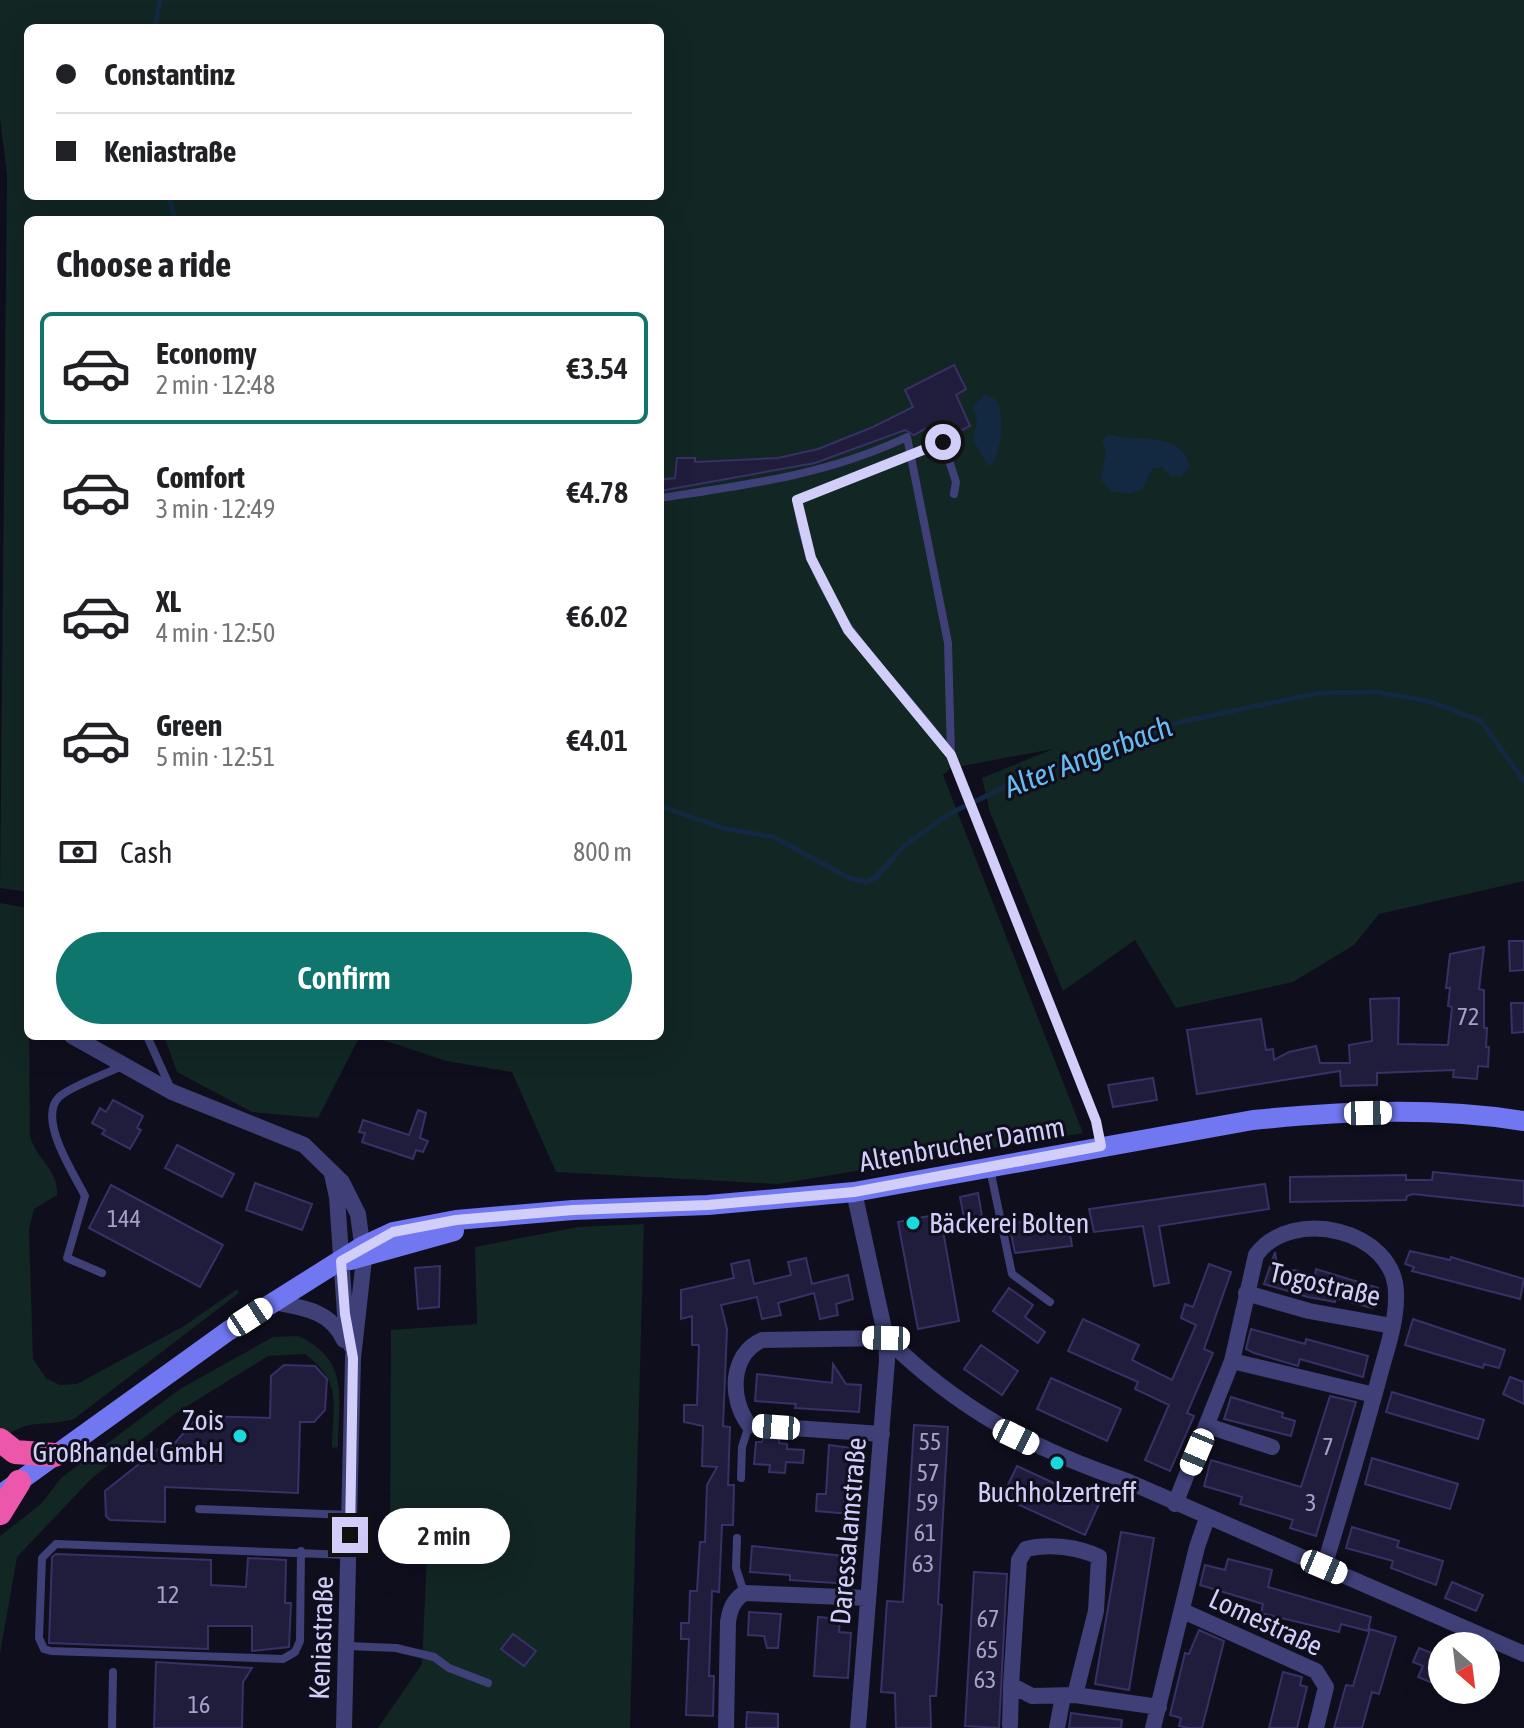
<!DOCTYPE html>
<html lang="en">
<head>
<meta charset="utf-8">
<style>
  :root { --surface:#fff; --page:#f6f6f6; --text:#202124; --muted:#757577; --line:#e0e0e0; --accent:#0f766e }
  body { margin:0; font-family:"Asap Condensed",sans-serif; background:var(--page); color:var(--text); height:100vh; display:flex; flex-direction:column; font-size:30px; white-space:nowrap }
  * { box-sizing:border-box; margin:0 }
  p { font-size:26px; color:var(--muted) }
  .icon { flex:none; width:44px; height:44px; fill:none; stroke:currentColor; stroke-width:2; stroke-linecap:round; stroke-linejoin:round }
  .map { position:relative; flex:1; overflow:hidden }
  .drawer { position:absolute; left:24px; top:216px; width:640px; height:824px; display:flex; flex-direction:column; background:var(--surface); border-radius:12px; box-shadow:0 8px 32px #0002 }
  .drawer>* { flex:none }
  .hud { position:absolute; left:24px; top:24px; width:640px; height:176px; border-radius:12px; box-shadow:0 8px 32px #0002; display:grid; align-content:center; height:176px; padding:0 32px; background:var(--surface) }
  .needle { width:52px; rotate:152deg }
  .buttons { position:absolute; left:1428px; top:1632px; display:grid; gap:16px }
  .buttons a { display:grid; place-items:center; width:72px; height:72px; border-radius:50%; background:var(--surface); box-shadow:0 8px 32px #0002; font-size:40px }
  .end { position:absolute; width:36px; height:36px; margin:-18px; border:10px solid #d1cffa; background:#111; box-shadow:0 0 0 4px #111 }
  .from { border-radius:50% }
  .bubble { position:absolute; height:56px; border-radius:28px; background:var(--surface); box-shadow:0 8px 32px #0002; font-size:26px; font-weight:600; line-height:56px; text-align:center }
  .car { position:absolute; width:24px; height:48px; margin:-24px -12px; border-radius:10px; box-shadow:0 0 6px 2px #0007; background:linear-gradient(#fff 24%,#345 0 40%,#fff 0 76%,#345 0 86%,#fff 0) }
  .hud b { display:flex; align-items:center; gap:28px; height:76px; font-size:30px }
  .hud b+b { border-top:2px solid var(--line) }
  .hud i { width:20px; height:20px; background:var(--text) }
  ul { padding:0; list-style:none }
  li { display:flex; align-items:center; gap:24px; height:112px; margin:0 16px 12px; padding:0 16px; border:4px solid transparent; border-radius:12px }
  li div { flex:1 }
  li b { display:block; font-size:30px }
  li em { font-style:normal; font-weight:600 }
  li.on { border-color:var(--accent) }
  li>.icon { width:72px; height:72px; stroke-width:1.5 }
  h2 { padding:0 32px; font-size:36px; line-height:96px }
  .pay { display:flex; align-items:center; gap:20px; height:88px; padding:0 32px; font-size:30px }
  .pay p { margin-inline-start:auto }
  .button { display:flex; gap:16px; margin-top:auto; padding:16px 32px }
  .button a { flex:1; height:92px; border-radius:48px; background:var(--accent); color:#fff; font-size:32px; font-weight:600; line-height:92px; text-align:center }
  .map>svg:first-child { display:block }
  .green { fill:#122624; fill-rule:evenodd }
  .water { fill:#132941 }
  .lines { fill:none; stroke-linecap:round; stroke-linejoin:round }
  .stream { stroke:#132941; stroke-width:5 }
  .building { fill:#201c3c; stroke:#373166; stroke-width:2 }
  .lane { stroke:#3e4077; stroke-width:8 }
  .street { stroke:#3e4077; stroke-width:16 }
  .secondary { stroke:#7077f0; stroke-width:20 }
  .highway { stroke:#ed57ab; stroke-width:24 }
  .route { stroke:#d1cffa; stroke-width:10 }
  .poi-dot { fill:#18d9dd; stroke:#0f0e1d; stroke-width:3 }
  .labels { text-anchor:middle; stroke-width:6; stroke-linejoin:round; paint-order:stroke }
  .number-label { font-size:24px; fill:#a5a2ca }
  .street-label { font-size:28px; fill:#d1cffa; stroke:#0f0e1d }
  .poi-label { font-size:28px; fill:#d1cffa; stroke:#0f0e1d; text-anchor:start }
  .water-label { font-size:30px; font-style:italic; fill:#68bbef; stroke:#0f0e1d }
</style>
</head>
<body>
<div class="map">
<svg width="1524" height="1728" viewBox="0 0 1524 1728">
  <rect width="100%" height="100%" fill="#0f0e1d"/>
  <!-- green -->
  <path class="green" d="M0,0H1524V881L1379,914L1354,945L1293,982L1176,1008L1135,940L1063,991L990,812L982,778L1053,749L951,768L943,775L1083,1133L778,1184L556,1172L512,1072L446,1061L371,1036H660V220H28V892L0,888L7,175L0,118ZM28,28H660V196H28Z
    M0,903L28,908L30,1135C35,1159 59,1169 57,1195L34,1209L29,1229L33,1359L46,1378L60,1385L77,1384L184,1326L237,1289L239,1293L74,1419C49,1427 27,1418 6,1437L0,1431Z
    M164,1036H360L318,1118L252,1112L177,1072Z
    M644,1224L630,1728H378L422,1664L427,1551L390,1548L391,1330L477,1324L475,1247L578,1227Z
    M298,1336C351,1360 338,1398 338,1447L332,1448C332,1403 344,1384 305,1354L268,1356L176,1413L92,1478L17,1557L0,1654V1536L41,1504L61,1478L180,1389L273,1337Z"/>
  <!-- water -->
  <path class="water" d="M984,395L994,398C1007,411 1002,455 989,467L973,440L977,422L973,407Z
    M1108,434C1137,444 1181,429 1190,467L1181,476H1171L1162,467L1153,468L1142,489L1130,494L1111,491L1101,480L1106,451L1102,440Z"/>
  <g class="lines">
    <!-- stream -->
    <path class="stream" d="M155,28L160,0
      M169,196L175,220
      M660,806L722,828L774,837L849,878L866,882L875,878L904,846L949,814L1011,784L1180,722L1319,693L1376,692L1429,701L1481,721L1524,781"/>
  </g>
  <!-- building -->
  <path class="building" d="M954,365L966,389L956,395L970,426L948,437L939,421L914,435L905,430L815,463L660,491V480L675,478L677,458H695V462L778,458L818,449L873,427L913,407L905,390Z
    M1509,941H1524V970L1510,971Z
    M1484,947L1479,989L1484,990V1028H1487L1486,1047H1489L1488,1067L1478,1066L1477,1079L1453,1077L1454,1070L1377,1073V1085L1341,1086L1340,1071L1197,1094L1187,1030L1261,1019L1266,1050L1273,1049L1274,1060L1289,1052L1316,1046L1320,1063H1350L1349,1045L1372,1041L1370,999L1399,998L1398,1044L1448,1045L1452,1007L1448,1006L1450,988H1446L1450,954Z
    M1511,1003H1524V1032L1512,1033Z
    M1153,1078L1157,1100L1113,1107L1108,1085Z
    M113,1100L143,1116L137,1128L141,1130L130,1149L102,1134L105,1130L92,1123L100,1108L106,1112Z
    M418,1110L426,1113L420,1138L428,1141L423,1152L416,1150L413,1159L362,1142L365,1133L359,1132L363,1120L409,1135Z
    M177,1145L234,1174L222,1197L165,1168Z
    M1433,1172L1524,1181V1206L1413,1194L1407,1196L1406,1200L1290,1202V1177L1406,1175V1180H1432Z
    M255,1183L312,1204L302,1230L246,1210Z
    M1265,1184L1269,1209L1159,1226L1169,1283L1154,1286L1143,1226L1094,1232L1089,1209Z
    M111,1185L223,1245L200,1287L89,1228Z
    M978,1193L982,1216L964,1218L960,1197Z
    M940,1214L959,1321L918,1329L898,1222Z
    M1043,1218L1046,1233L1069,1228L1072,1246L1015,1253L1009,1224Z
    M1410,1251L1450,1260L1451,1257L1524,1279L1520,1299L1412,1271L1414,1267L1405,1264Z
    M1275,1252L1278,1271L1295,1270L1315,1276L1316,1269L1378,1288L1372,1308L1336,1298L1335,1302L1308,1297L1264,1284Z
    M806,1258L812,1284L848,1275L853,1299L836,1304L838,1315L820,1319L814,1293L778,1303L781,1315L762,1319L757,1297L721,1305L727,1329L723,1426L730,1427L728,1485H734L733,1525H722L719,1592L712,1591L709,1676H714L713,1716L686,1715L689,1639H681V1623H689L690,1591H697L700,1542H705L707,1485L717,1467L702,1466L703,1426L684,1422V1405H697L699,1345H692V1316L681,1319V1290L734,1278L731,1264L749,1260L754,1284L791,1275L788,1262Z
    M1209,1264L1231,1272L1204,1349L1213,1353L1187,1413L1194,1416L1170,1471L1145,1460L1169,1405L1135,1389L1138,1382L1068,1351L1083,1319L1139,1345L1132,1360L1172,1380L1196,1325L1181,1318L1185,1304L1193,1307Z
    M440,1266L439,1307L418,1309L415,1268Z
    M1009,1288L1033,1305L1025,1317L1045,1332L1038,1343L993,1311Z
    M1413,1319L1505,1350L1499,1368L1484,1364L1483,1368L1405,1345Z
    M1251,1329L1305,1344L1306,1339L1368,1356L1363,1377L1300,1359L1298,1366L1254,1353L1246,1349Z
    M981,1345L1018,1371L1002,1395L964,1369Z
    M833,1364L846,1384L861,1385L859,1412L795,1408L796,1404L755,1401L757,1374L832,1383Z
    M284,1365L315,1366L327,1379L325,1410L314,1422H300L298,1493L165,1487V1522L110,1520L106,1516L105,1491L158,1449L169,1450L198,1416L270,1418L271,1376Z
    M1510,1377L1524,1382V1404L1503,1394Z
    M1051,1378L1121,1409L1107,1441L1037,1409Z
    M1392,1392L1484,1420L1478,1439L1386,1412Z
    M1330,1396L1356,1402L1316,1536L1290,1528L1293,1520L1240,1504L1242,1497L1204,1486L1211,1460L1301,1487Z
    M1231,1397L1283,1413L1282,1417L1295,1421L1291,1436L1224,1419Z
    M914,1425L948,1427L938,1604L942,1605L936,1696H930L931,1728H896L895,1693L881,1692L887,1601L903,1602Z
    M763,1438L779,1439V1443L787,1444V1449L804,1450L803,1463L786,1462L785,1473L769,1472L770,1465L754,1464L756,1442H762Z
    M829,1445L852,1448L851,1461L863,1462L860,1508L852,1507L851,1514L816,1511L817,1494H826Z
    M1372,1458L1458,1484L1450,1509L1365,1484Z
    M1017,1466L1099,1504L1085,1535L1002,1497Z
    M1352,1527L1399,1541L1397,1547L1443,1561L1436,1585L1391,1568L1393,1561L1346,1548Z
    M1121,1532L1154,1538L1129,1690L1095,1684Z
    M752,1546L852,1557L850,1584L790,1580V1575L750,1572Z
    M56,1554L211,1560V1585L246,1587L248,1558L286,1560L285,1603H291L289,1647L252,1651V1626H208V1649L49,1643L52,1557Z
    M1228,1559L1272,1570L1268,1587L1371,1617L1368,1631L1341,1624L1339,1632L1261,1613L1263,1604L1200,1585L1205,1565L1225,1570Z
    M974,1572L1007,1574L999,1728L965,1726Z
    M1452,1582L1483,1595L1476,1611L1445,1598Z
    M749,1612L781,1614L778,1648H767L764,1636L748,1635Z
    M818,1617L840,1619L839,1632L851,1633L848,1678L814,1676Z
    M1370,1629L1396,1637L1379,1694L1372,1692L1362,1728H1334L1346,1685L1353,1686Z
    M1199,1630L1224,1641L1202,1728H1189L1179,1726L1181,1718L1170,1715L1185,1653L1189,1654Z
    M513,1634L536,1651L524,1666L501,1649Z
    M1419,1648L1442,1657V1687L1418,1677L1423,1666L1413,1662Z
    M156,1662L252,1668L243,1682L242,1728H154Z
    M1283,1672L1302,1677L1300,1685L1307,1687L1297,1728H1269Z
    M747,1712L778,1714V1728H746Z
    M1071,1713L1122,1720L1121,1728H1069Z"/>
  <g class="lines">
    <!-- lane -->
    <path class="lane" d="M660,498C746,485 827,475 907,437L948,643L951,755L1096,1121L1101,1146
      M951,754C891,671 809,610 797,500L943,442L956,482L954,494
      M147,1036L170,1087
      M990,1169L1012,1274L1050,1302
      M102,1273L67,1258L85,1196C74,1174 37,1119 59,1097C71,1086 106,1074 122,1066
      M741,1478L742,1447L749,1425
      M199,1509L350,1515
      M737,1538L736,1568L744,1593
      M301,1551L300,1641L295,1652L283,1659L51,1651L44,1649L39,1638L42,1558L56,1544L349,1555
      M347,1646L396,1648L434,1657L449,1668L488,1683
      M112,1728L113,1672"/>
    <!-- street -->
    <path class="street" d="M72,1036L172,1092L304,1145L342,1182L358,1214L364,1259L353,1358L344,1728
      M332,1174L337,1197L345,1314L351,1346
      M854,1192L886,1338L887,1360L858,1728
      M1246,1293L1309,1311L1392,1326
      M273,1302C303,1308 330,1310 344,1340
      M886,1338C958,1409 1032,1449 1127,1481L1524,1654
      M1232,1361L1374,1395
      M1208,1426L1272,1447
      M882,1434L749,1425C729,1399 730,1354 762,1340L886,1338
      M1175,1504L1232,1361L1256,1255C1291,1206 1396,1229 1396,1294C1397,1322 1386,1351 1379,1378C1362,1441 1343,1504 1324,1567
      M1183,1611L1316,1671L1326,1687L1316,1728
      M1075,1695L1032,1696L1011,1685L1019,1560L1026,1549C1048,1543 1079,1547 1099,1557L1096,1611L1075,1695L1159,1707
      M1010,1725L1011,1685
      M726,1728L728,1622C730,1609 733,1601 744,1593L868,1598
      M1057,1728L1063,1696
      M1153,1728L1197,1547L1207,1518"/>
    <!-- secondary -->
    <path class="secondary" d="M350,1260L454,1231
      M7,1490L228,1331L363,1246L393,1232L456,1220L573,1210L708,1205L854,1192L1253,1120C1343,1111 1435,1107 1524,1121"/>
    <!-- highway -->
    <path class="highway" d="M0,1440L15,1452L55,1455
      M0,1513L19,1482"/>
  </g>
  <g class="lines">
    <!-- route -->
    <path class="route" d="M350,1535L353,1358L345,1314L341,1261L393,1232L456,1220L573,1210L708,1205L854,1192L1101,1146L1096,1121L951,755L848,630L811,558L797,500L943,442"/>
  </g>
  <!-- markers -->
  <g class="poi-dot">
    <circle cx="913" cy="1223" r="8"/>
    <circle cx="240" cy="1436" r="8"/>
    <circle cx="1057" cy="1463" r="8"/>
  </g>
  <g class="labels">
    <!-- number labels -->
    <g class="number-label">
      <text x="1468" y="1025">72</text>
      <text x="124" y="1227">144</text>
      <text x="930" y="1450">55</text>
      <text x="1328" y="1455">7</text>
      <text x="928" y="1481">57</text>
      <text x="927" y="1511">59</text>
      <text x="1311" y="1511">3</text>
      <text x="925" y="1541">61</text>
      <text x="923" y="1572">63</text>
      <text x="168" y="1603">12</text>
      <text x="988" y="1627">67</text>
      <text x="987" y="1658">65</text>
      <text x="985" y="1688">63</text>
      <text x="199" y="1713">16</text>
    </g>
    <!-- street labels -->
    <g class="street-label">
      <text transform="translate(962 1144) rotate(-10)" y="10">Altenbrucher Damm</text>
      <text transform="translate(1325 1284) rotate(13)" y="10">Togostraße</text>
      <text transform="translate(848 1531) rotate(-85)" y="10">Daressalamstraße</text>
      <text transform="translate(1266 1622) rotate(25)" y="10">Lomestraße</text>
      <text transform="translate(321 1638) rotate(-88)" y="10">Keniastraße</text>
    </g>
    <!-- poi labels -->
    <g class="poi-label">
      <text x="929" y="1233">Bäckerei Bolten</text>
      <text x="224" y="1430" text-anchor="end">Zois<tspan x="224" dy="32">Großhandel GmbH</tspan></text>
      <text x="1057" y="1502" text-anchor="middle">Buchholzertreff</text>
    </g>
    <!-- water labels -->
    <g class="water-label">
      <text transform="translate(1088 757) rotate(-21)" y="10">Alter Angerbach</text>
    </g>
  </g>
</svg>
<div class="buttons">
<a><svg class="needle" viewBox="-14 -14 28 28"><path d="M0-13l5 13h-10z" fill="#e53935"/><path d="M0 13l5-13h-10z" fill="#757577"/></svg></a>
</div>
<i class="end from" style="left:943px;top:442px"></i>
<i class="end" style="left:350px;top:1535px"></i>
<div class="bubble" style="left:378px;top:1508px;width:132px">2 min</div>
<i class="car" style="left:1368px;top:1113px;rotate:89deg"></i>
<i class="car" style="left:250px;top:1317px;rotate:57deg"></i>
<i class="car" style="left:886px;top:1338px;rotate:271deg"></i>
<i class="car" style="left:776px;top:1427px;rotate:274deg"></i>
<i class="car" style="left:1016px;top:1437px;rotate:116deg"></i>
<i class="car" style="left:1197px;top:1452px;rotate:203deg"></i>
<i class="car" style="left:1324px;top:1567px;rotate:113deg"></i>
<div class="hud">
<b><i class="from"></i>Constantinz</b>
<b><i></i>Keniastraße</b>
</div>
<section class="drawer">
<h2>Choose a ride</h2>
<ul>
<li class="on"><svg class="icon" aria-label="car" viewBox="0 0 24 24"><path d="M5 17H2v-5l4-1 3-4h7l3 4 3 1v5h-3M9 17h6M6 11h13"/><circle cx="7" cy="17" r="2"/><circle cx="17" cy="17" r="2"/></svg><div><b>Economy</b><p>2 min · 12:48</p></div><em>€3.54</em></li>
<li><svg class="icon" aria-label="car" viewBox="0 0 24 24"><path d="M5 17H2v-5l4-1 3-4h7l3 4 3 1v5h-3M9 17h6M6 11h13"/><circle cx="7" cy="17" r="2"/><circle cx="17" cy="17" r="2"/></svg><div><b>Comfort</b><p>3 min · 12:49</p></div><em>€4.78</em></li>
<li><svg class="icon" aria-label="car" viewBox="0 0 24 24"><path d="M5 17H2v-5l4-1 3-4h7l3 4 3 1v5h-3M9 17h6M6 11h13"/><circle cx="7" cy="17" r="2"/><circle cx="17" cy="17" r="2"/></svg><div><b>XL</b><p>4 min · 12:50</p></div><em>€6.02</em></li>
<li><svg class="icon" aria-label="car" viewBox="0 0 24 24"><path d="M5 17H2v-5l4-1 3-4h7l3 4 3 1v5h-3M9 17h6M6 11h13"/><circle cx="7" cy="17" r="2"/><circle cx="17" cy="17" r="2"/></svg><div><b>Green</b><p>5 min · 12:51</p></div><em>€4.01</em></li>
</ul>
<div class="pay"><svg class="icon" aria-label="cash" viewBox="0 0 24 24"><path d="M3 7h18v10H3z"/><circle cx="12" cy="12" r="2"/></svg>Cash<p>800 m</p></div>
<div class="button"><a>Confirm</a></div>
</section>
</div>
</body>
</html>
